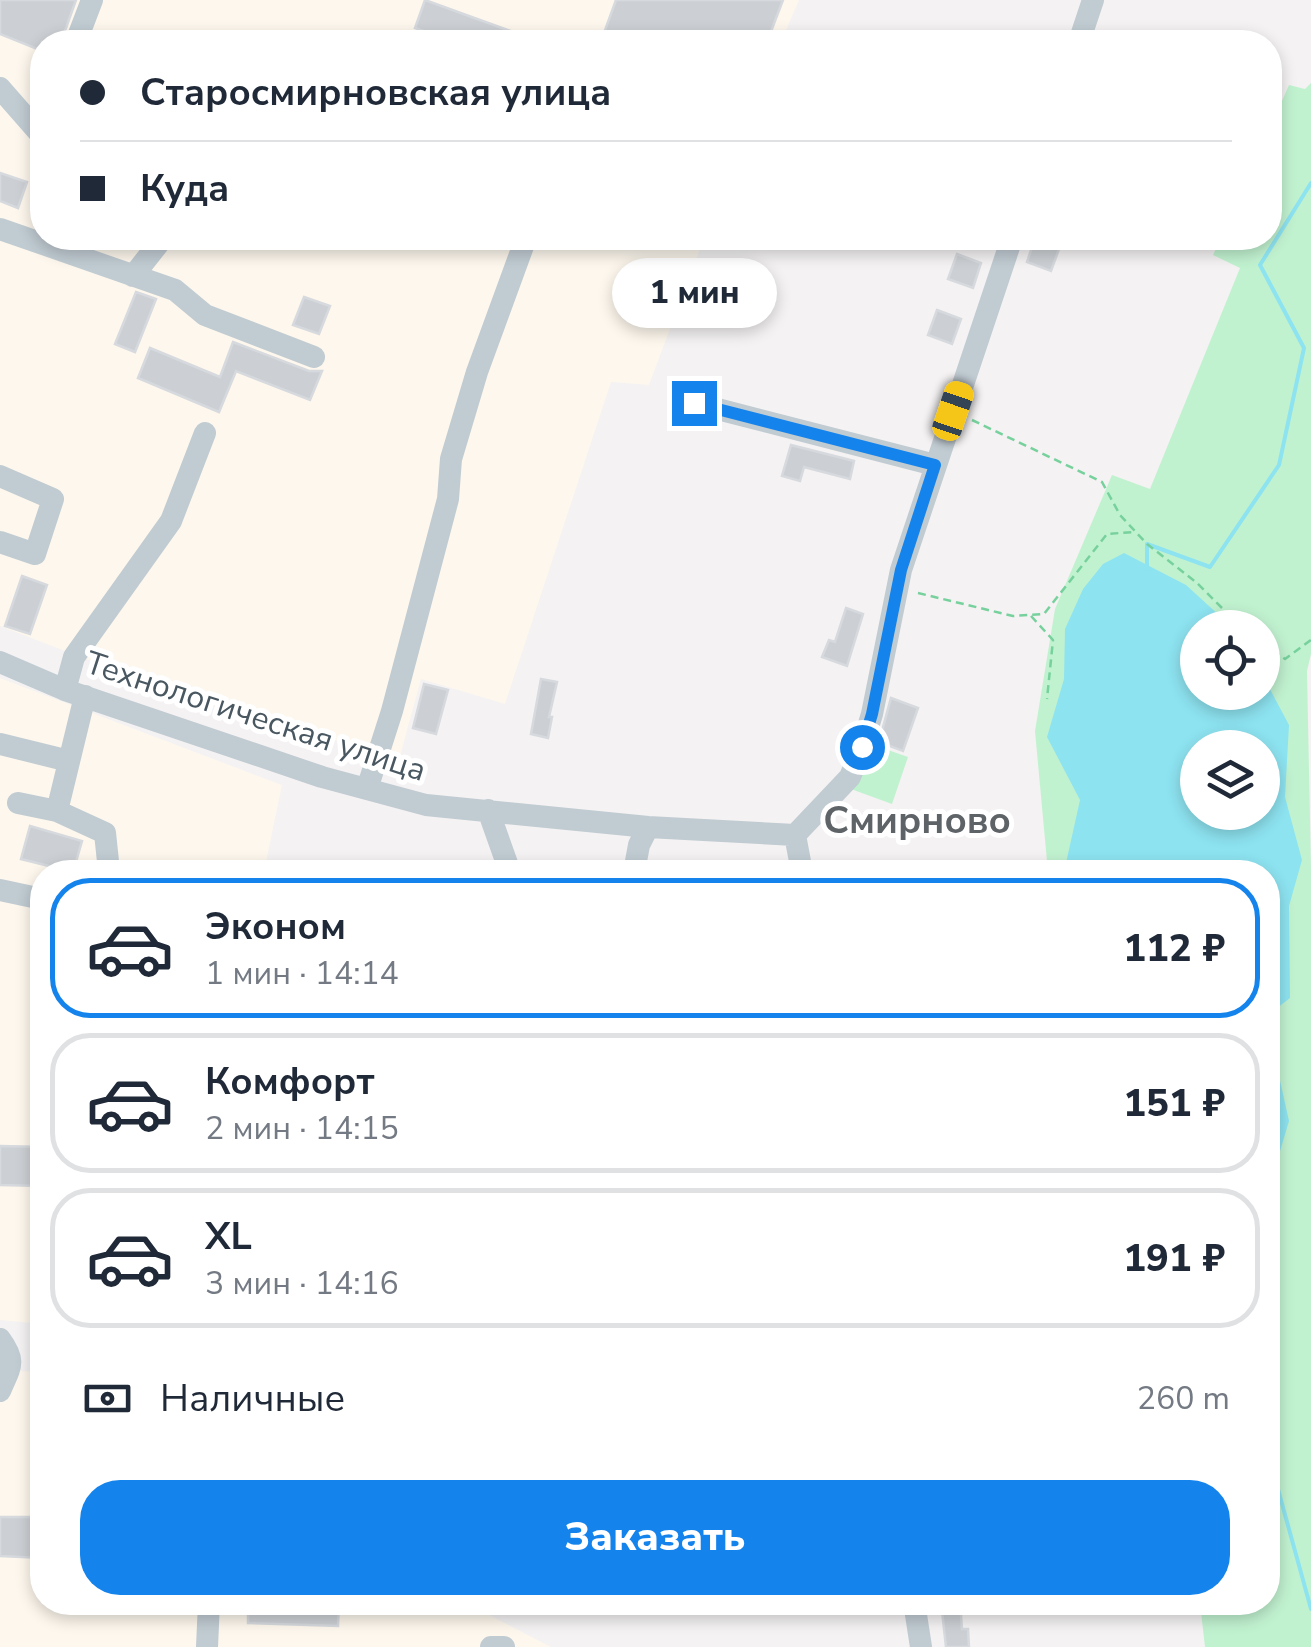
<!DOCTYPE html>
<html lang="ru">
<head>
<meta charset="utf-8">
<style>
  :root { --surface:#fff; --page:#f2f2f3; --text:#1f2937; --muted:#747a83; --line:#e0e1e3; --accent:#1484ec }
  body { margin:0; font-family:"Nunito Sans",sans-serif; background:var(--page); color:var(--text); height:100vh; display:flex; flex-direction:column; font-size:38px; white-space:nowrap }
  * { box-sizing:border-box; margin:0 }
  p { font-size:32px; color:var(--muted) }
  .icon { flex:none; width:55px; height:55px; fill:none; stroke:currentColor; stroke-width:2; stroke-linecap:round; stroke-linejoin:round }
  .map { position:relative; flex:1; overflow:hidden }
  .panel { position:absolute; left:30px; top:860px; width:1250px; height:755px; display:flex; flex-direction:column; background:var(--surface); border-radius:40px; box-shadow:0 5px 15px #0003 }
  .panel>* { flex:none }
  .banner { position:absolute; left:30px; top:30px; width:1252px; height:220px; border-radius:40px; box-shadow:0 5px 15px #0003; display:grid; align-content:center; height:220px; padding:0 50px; background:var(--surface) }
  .fabs { position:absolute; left:1180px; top:610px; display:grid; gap:20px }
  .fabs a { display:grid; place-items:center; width:100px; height:100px; border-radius:50%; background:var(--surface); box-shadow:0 5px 15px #0003; font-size:50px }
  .end { position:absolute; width:45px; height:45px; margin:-22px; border:12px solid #1484ec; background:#fff; box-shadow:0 0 0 5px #fff }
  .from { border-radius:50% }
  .bubble { position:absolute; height:70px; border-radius:35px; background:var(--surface); box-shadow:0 5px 15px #0003; font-size:32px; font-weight:800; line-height:70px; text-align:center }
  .car { position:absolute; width:30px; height:60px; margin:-30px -15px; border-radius:12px; box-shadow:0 0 8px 2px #0007; background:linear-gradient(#f5c518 24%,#345 0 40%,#f5c518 0 76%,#345 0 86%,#f5c518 0) }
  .banner b { display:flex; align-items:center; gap:35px; height:95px; font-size:38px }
  .banner b+b { border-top:2px solid var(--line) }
  .banner i { width:25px; height:25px; background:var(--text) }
  ul { padding:18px 0 0; list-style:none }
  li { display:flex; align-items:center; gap:30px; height:140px; margin:0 20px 15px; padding:0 30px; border:5px solid var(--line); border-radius:40px }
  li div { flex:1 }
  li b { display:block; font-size:38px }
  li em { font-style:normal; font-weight:800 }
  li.on { border-color:var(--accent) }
  li>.icon { width:90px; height:90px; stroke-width:1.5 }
  .pay { display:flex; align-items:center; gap:25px; height:110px; padding:0 50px; font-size:38px }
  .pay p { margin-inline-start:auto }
  .primary-button { display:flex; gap:20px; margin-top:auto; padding:20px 50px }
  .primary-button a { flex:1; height:115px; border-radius:40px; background:var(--accent); color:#fff; font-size:40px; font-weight:800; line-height:115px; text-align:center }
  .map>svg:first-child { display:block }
  .commercial { fill:#fdf7ed }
  .green { fill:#c1f2d0; fill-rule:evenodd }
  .water { fill:#8de3f0; fill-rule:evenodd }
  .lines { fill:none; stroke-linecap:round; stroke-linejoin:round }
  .stream { stroke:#8de3f0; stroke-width:4 }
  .building { fill:#ccd0d4; stroke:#d6d9dd; stroke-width:2.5 }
  .path { stroke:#77d19d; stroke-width:2.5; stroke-dasharray:8 5; stroke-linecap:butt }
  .minor { stroke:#c0cbd2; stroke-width:22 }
  .route { stroke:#1484ec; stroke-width:12 }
  .labels { text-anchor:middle; stroke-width:10; stroke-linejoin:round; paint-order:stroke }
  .street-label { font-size:32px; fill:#495761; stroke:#fff }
  .quarter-label { font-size:38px; font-weight:bold; fill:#5e6367; stroke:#fff }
</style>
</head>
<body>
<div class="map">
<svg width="1311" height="1647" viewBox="0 0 1311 1647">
  <rect width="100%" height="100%" fill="#f4f2f2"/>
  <!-- commercial -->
  <path class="commercial" d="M0,0H799L781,42H42V238H704L649,385L611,382L505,704L421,679L399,760L133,677L0,626Z
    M0,678L282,785L264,872H42V1318L32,1323L0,1320Z
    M0,1370L42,1372V1602L466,1603L551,1647H0Z"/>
  <!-- green -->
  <path class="green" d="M1311,83V654L1307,671L1311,868V1647H1205L1200,1603L1268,1602V872H1048L1035,731L1055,609L1112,475L1150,489L1240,268L1213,255L1221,238H1270V128L1289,85L1305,89ZM1198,628H1262V692H1198ZM1198,748H1262V812H1198Z
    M868,743L908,757L892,804L851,789Z"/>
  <!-- water -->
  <path class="water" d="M1124,553L1186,585L1232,627L1198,628V692H1262L1263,676L1289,725L1285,797L1302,860L1289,906L1290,998L1268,1015V872H1064L1080,800L1047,737L1064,679L1065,629L1083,589L1103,564ZM1198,748H1262V812H1198Z
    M1268,1055L1275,1058L1289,1121L1273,1175L1268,1177Z"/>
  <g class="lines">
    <!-- stream -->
    <path class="stream" d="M1147,569V544L1210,567L1279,465L1304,348L1260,265L1311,183
      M1268,1453L1311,1609"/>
  </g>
  <!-- building -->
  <path class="building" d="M0,0H76L61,42H42V51L0,34Z
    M425,0L538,41L537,42H454L415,28Z
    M616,0H783L767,42H628L604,33Z
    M0,173L27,182L18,208L0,201Z
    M1035,238H1063L1051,271L1027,262Z
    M957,254L981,263L973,288L948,279Z
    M136,292L156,299L135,352L115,344Z
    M304,297L330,306L319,334L293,325Z
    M937,310L961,319L952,344L928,335Z
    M233,342L309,371H322L310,400L236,371L219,412L138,378L150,348L220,377Z
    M791,445L854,461L850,479L804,467L800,481L782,476Z
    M22,576L47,585L30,634L5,626Z
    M846,608L863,614L847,666L822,657L829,640L835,642Z
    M541,679L557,682L549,717H552L548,738L531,734Z
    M424,684L448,690L436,734L413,728Z
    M891,698L918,708L903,751L879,742Z
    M30,826L82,841L73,872L21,859Z
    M0,1146L42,1147V1186L0,1185Z
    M0,1517H42V1558L0,1556Z
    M248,1602H339L338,1626L248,1623Z
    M941,1602H960L962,1629H968L969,1647H946Z"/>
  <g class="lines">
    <!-- path -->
    <path class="path" d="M972,420L1102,482L1120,515L1147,544L1197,583L1242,628
      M918,593L1013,616L1044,614L1107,534L1133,532
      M1031,616L1053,640L1047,699
      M1262,643L1285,659L1311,640"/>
    <!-- minor -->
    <path class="minor" d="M76,42L92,0
      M1079,42L1093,0
      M0,88L42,136
      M0,229L175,290L205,315L314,357
      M133,276L163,238
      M694,403L935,465
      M0,476L53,499L35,554L0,542
      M0,662L65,690L322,777L426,805L648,827L795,835
      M65,690L74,657L171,521L205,433
      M85,696L57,811L105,833L109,871L108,872
      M0,744L69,761
      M367,789L392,711L448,499L451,459L477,372L526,238
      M18,803L57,811
      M488,810L510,872
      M634,872L639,845L648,827
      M802,872L795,835L850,777L862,747L872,714L901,570L1012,238
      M0,890L42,899
      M0,1339C17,1362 10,1367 0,1391
      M914,1602L921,1647
      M207,1647L209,1602
      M491,1647H504"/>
  </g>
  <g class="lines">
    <!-- route -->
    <path class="route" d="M694,403L935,465L901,570L872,714L862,747"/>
  </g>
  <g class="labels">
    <!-- street labels -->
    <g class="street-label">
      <text transform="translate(256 716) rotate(18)" y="11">Технологическая улица</text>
    </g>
    <!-- quarter labels -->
    <g class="quarter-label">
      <text x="917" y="833">Смирново</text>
    </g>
  </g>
</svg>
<div class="fabs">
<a><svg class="icon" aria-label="locate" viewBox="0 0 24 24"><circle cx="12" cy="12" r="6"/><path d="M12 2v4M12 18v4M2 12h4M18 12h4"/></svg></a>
<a><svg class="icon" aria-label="layers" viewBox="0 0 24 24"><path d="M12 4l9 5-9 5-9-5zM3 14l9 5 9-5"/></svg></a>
</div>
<i class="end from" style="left:862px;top:747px"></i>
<i class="end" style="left:694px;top:403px"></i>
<div class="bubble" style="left:612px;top:258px;width:165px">1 мин</div>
<i class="car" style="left:953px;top:411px;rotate:19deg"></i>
<div class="banner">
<b><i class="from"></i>Старосмирновская улица</b>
<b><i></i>Куда</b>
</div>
<section class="panel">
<ul>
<li class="on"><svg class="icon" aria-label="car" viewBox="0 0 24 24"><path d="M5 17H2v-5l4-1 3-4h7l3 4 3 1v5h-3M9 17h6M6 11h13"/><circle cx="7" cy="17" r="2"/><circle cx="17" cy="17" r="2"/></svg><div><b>Эконом</b><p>1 мин · 14:14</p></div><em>112 ₽</em></li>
<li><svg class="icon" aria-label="car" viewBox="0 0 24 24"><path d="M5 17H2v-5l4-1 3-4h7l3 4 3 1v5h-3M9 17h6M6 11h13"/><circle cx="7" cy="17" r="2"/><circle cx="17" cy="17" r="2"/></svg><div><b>Комфорт</b><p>2 мин · 14:15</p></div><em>151 ₽</em></li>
<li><svg class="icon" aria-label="car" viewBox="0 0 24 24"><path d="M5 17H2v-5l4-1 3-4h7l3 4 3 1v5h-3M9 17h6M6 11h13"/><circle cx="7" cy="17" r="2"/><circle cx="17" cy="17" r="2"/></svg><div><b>XL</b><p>3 мин · 14:16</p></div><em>191 ₽</em></li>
</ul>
<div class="pay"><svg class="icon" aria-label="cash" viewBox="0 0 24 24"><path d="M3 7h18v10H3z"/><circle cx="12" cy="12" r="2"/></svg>Наличные<p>260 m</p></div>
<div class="primary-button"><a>Заказать</a></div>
</section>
</div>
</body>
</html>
